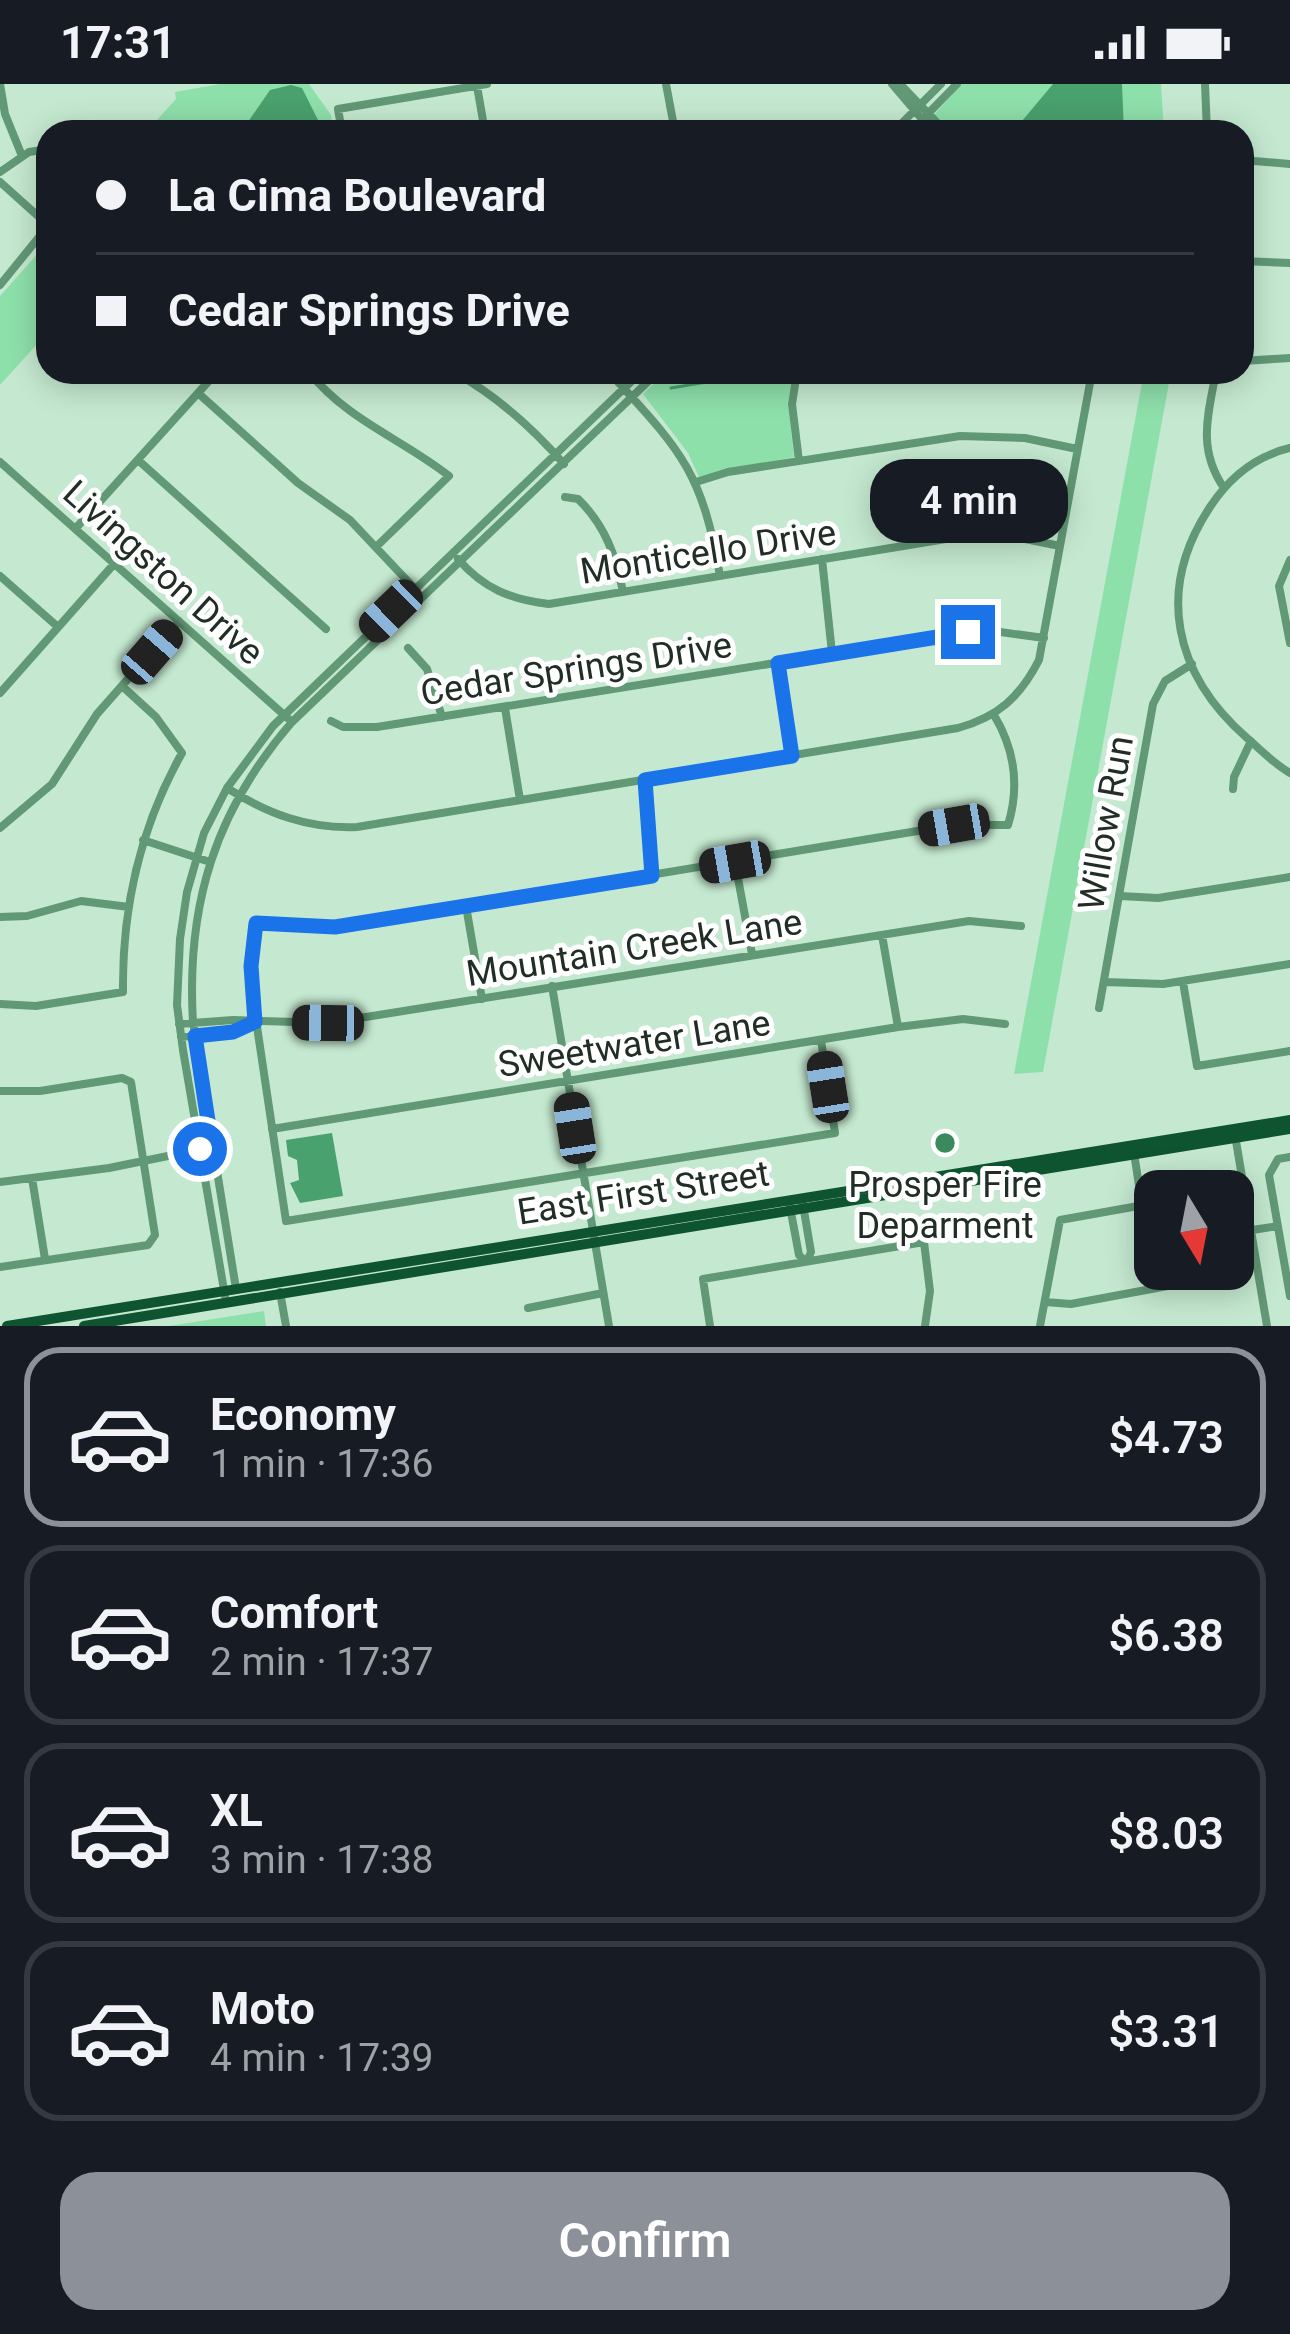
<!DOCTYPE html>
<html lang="en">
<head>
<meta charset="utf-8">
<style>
  :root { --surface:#171b24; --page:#242831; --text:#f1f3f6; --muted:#9ea1a6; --line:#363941; --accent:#8c9099 }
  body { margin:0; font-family:Roboto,sans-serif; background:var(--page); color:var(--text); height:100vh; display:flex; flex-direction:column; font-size:45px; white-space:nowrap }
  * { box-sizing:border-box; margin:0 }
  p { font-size:39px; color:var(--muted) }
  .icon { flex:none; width:66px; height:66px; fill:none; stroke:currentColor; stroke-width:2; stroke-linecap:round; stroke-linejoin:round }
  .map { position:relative; height:1242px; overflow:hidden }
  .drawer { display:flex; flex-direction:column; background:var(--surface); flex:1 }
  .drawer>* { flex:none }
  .guide { position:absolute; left:36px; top:36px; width:1218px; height:264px; border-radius:36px; box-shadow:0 6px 30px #0003; display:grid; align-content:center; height:264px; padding:0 60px; background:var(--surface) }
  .needle { width:78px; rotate:170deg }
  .fabs { position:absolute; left:1134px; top:1086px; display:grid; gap:24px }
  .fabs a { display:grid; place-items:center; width:120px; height:120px; border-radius:24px; background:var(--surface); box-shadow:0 6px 30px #0003; font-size:60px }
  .end { position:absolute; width:54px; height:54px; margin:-27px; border:15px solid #1a73e8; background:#fff; box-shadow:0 0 0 6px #fff }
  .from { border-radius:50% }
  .bubble { position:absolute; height:84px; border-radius:36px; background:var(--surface); box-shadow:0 6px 30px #0003; font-size:39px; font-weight:600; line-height:84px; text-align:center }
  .car { position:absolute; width:36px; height:72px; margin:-36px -18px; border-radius:15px; box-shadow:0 0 9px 3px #0007; background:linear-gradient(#222 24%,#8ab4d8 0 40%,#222 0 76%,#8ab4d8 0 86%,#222 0) }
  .guide b { display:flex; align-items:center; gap:42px; height:114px; font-size:45px }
  .guide b+b { border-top:3px solid var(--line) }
  .guide i { width:30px; height:30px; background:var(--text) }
  ul { padding:21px 0 0; list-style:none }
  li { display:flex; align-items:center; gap:36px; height:180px; margin:0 24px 18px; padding:0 36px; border:6px solid var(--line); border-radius:36px }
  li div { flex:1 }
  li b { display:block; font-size:45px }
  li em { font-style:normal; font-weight:600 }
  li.current { border-color:var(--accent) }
  li>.icon { width:108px; height:108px; stroke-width:1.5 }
  .action { display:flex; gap:24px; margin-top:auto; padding:24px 60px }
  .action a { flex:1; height:138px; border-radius:36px; background:var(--accent); color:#fff; font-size:48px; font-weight:600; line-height:138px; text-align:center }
  .status { display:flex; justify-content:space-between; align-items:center; height:84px; padding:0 60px; background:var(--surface); direction:ltr }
  .status svg { height:33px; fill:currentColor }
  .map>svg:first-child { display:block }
  .green { fill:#8ee0ab }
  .water { fill:#49a16d }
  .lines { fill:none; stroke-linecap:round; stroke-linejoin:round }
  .stream { stroke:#49a16d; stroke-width:3 }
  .minor { stroke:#619875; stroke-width:8 }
  .major { stroke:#0e5430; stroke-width:10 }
  .route { stroke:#1a73e8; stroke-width:15 }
  .poi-dot { fill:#3a8a5b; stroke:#fff; stroke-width:4.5 }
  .labels { text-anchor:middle; stroke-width:10; stroke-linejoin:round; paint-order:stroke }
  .street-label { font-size:36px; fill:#202e25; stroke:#fff }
  .poi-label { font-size:36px; fill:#202e25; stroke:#fff }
</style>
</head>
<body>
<div class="status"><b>17:31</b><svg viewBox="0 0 49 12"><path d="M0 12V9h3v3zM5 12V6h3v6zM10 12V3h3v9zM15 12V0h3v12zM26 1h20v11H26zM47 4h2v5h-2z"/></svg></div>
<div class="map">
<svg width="1290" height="1242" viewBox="0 0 1290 1242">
  <rect width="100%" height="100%" fill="#c5e9d0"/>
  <!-- green -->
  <path class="green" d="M220,0H309L331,31L334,48H146L176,15L175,8Z
    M962,0H1161L1164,48H918Z
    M48,158V248L0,301V212Z
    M666,288H793L788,319L794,373L699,393L688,369L643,310Z
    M1144,288H1171L1043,988L1014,990Z
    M264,1227L266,1242H169Z"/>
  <!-- water -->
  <path class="water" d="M1053,0H1122L1124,48H1005L1017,43Z
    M291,1L302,4L324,48H241L270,6Z
    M332,1049L343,1112L300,1119L290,1099L299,1096L297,1076L288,1072L286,1056Z"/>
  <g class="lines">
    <!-- stream -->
    <path class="stream" d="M671,304L767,288"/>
    <!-- minor -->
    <path class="minor" d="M0,0L5,30L22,72
      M666,0L675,48
      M892,0L933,48
      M900,0L946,48
      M1205,0L1207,48
      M477,2L485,48
      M342,48L338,25L487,0
      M715,48L764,41L803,48
      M893,48L941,0
      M910,48L957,0
      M1242,76L1290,80
      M0,88L29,68L48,65
      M0,98L48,141
      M1242,177L1290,179
      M0,201L48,142
      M1242,277L1290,274
      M309,288C347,336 402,355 449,392L376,463
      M454,288C497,312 531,342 564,380
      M609,288C679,365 702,385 720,492
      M797,288L792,320L799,377
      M1216,288C1208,331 1197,365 1224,404
      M198,309L298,399L350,436L415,505
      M1290,364C1256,372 1229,394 1210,423C1155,506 1174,590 1247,654C1261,666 1274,680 1290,689
      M138,376L326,545
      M0,378L292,638
      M696,398L728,388L960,352L1025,354L1077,365
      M565,413L578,415C605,441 616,472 623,508
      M76,444L217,288
      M458,475C483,504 511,516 549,520L958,453L1025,455L1060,462
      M822,475L832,569
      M1290,476L1279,502L1290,559
      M0,492L58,543
      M408,564L427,585L442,633
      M777,579L792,672
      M0,609L114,480
      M505,624L520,716
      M331,637L343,643H377L968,548L986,546L1044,554
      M645,696L651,792
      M227,704C268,730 308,745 357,743L958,644C998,633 1020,613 1039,576L1092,288
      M1233,705L1234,693L1251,657
      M0,744L52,700L97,630L179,537
      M143,756L210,778
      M735,778L752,870
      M1120,812L1158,814L1290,793
      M466,822L482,915
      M0,833L27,832L81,817L129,823
      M882,851L898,943
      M1105,898L1163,900L1290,880
      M1183,898L1197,982L1290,967
      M552,902L609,1242
      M0,920L36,922L123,908C122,824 141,742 182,669L156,633L122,602
      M1099,924L1153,620L1165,597L1192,580
      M179,940L233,936L328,939L969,837L1021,842
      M181,953L233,948L255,938
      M821,956L835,1049L286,1137L252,909L257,839L335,843L954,741H1008C1020,702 1015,666 994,631
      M0,1007H40L122,994L131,998L155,1151L148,1161L0,1183
      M272,1045L898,943L963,935L1005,940
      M1235,1051L1267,1242
      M1134,1069L1142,1121
      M1290,1073L1278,1075L1269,1091L1290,1212
      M32,1094L45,1175
      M0,1098L109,1084L212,1063
      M803,1121L811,1168L807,1177
      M790,1123L799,1171L805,1177
      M1252,1146L1278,1142
      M236,1205L193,938C186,821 215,727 292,638L658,288
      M280,1208L286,1242
      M225,1212L183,966L177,921L180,855L187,808L204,749L227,704L273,642L641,288
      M1045,1218L1071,1220L1205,1195L1203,1185
      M528,1224L603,1209
      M710,1242L703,1195L924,1158L930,1207L925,1242
      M1040,1242L1060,1136L1155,1119"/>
    <!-- major -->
    <path class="major" d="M7,1242L1290,1036
      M84,1242L1290,1045"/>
  </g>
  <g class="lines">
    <!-- route -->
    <path class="route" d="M200,1065L212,1063L195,952L233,948L255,938L251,882L256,839L335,843L652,792L645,696L792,672L778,579L968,548"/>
  </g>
  <!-- markers -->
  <circle class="poi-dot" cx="945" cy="1059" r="12"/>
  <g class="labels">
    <!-- street labels -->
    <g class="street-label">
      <text transform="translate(708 467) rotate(-9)" y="13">Monticello Drive</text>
      <text transform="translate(164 488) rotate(42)" y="13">Livingston Drive</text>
      <text transform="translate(576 584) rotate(-9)" y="13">Cedar Springs Drive</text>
      <text transform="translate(1105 739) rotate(-80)" y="13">Willow Run</text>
      <text transform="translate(634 863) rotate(-9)" y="13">Mountain Creek Lane</text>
      <text transform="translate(634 959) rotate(-9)" y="13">Sweetwater Lane</text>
      <text transform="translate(643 1108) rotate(-9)" y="13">East First Street</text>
    </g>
    <!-- poi labels -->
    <g class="poi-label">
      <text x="945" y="1113">Prosper Fire<tspan x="945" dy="41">Deparment</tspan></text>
    </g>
  </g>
</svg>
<div class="fabs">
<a><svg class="needle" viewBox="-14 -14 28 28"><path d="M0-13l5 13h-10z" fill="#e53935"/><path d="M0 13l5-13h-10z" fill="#9ea1a6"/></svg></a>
</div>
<i class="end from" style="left:200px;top:1065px"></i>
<i class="end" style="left:968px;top:548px"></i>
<div class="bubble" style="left:870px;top:375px;width:198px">4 min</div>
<i class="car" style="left:391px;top:527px;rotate:226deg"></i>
<i class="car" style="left:152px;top:568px;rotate:41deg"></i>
<i class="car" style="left:954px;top:741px;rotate:260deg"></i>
<i class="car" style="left:735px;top:778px;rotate:260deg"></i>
<i class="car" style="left:328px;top:939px;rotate:271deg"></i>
<i class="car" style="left:828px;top:1003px;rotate:351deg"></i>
<i class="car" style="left:575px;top:1044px;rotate:351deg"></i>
<div class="guide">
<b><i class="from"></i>La Cima Boulevard</b>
<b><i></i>Cedar Springs Drive</b>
</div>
</div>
<section class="drawer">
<ul>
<li class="current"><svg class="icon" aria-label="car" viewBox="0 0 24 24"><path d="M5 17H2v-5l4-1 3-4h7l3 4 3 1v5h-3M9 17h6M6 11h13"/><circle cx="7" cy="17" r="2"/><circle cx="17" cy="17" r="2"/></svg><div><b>Economy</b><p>1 min · 17:36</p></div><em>$4.73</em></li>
<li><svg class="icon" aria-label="car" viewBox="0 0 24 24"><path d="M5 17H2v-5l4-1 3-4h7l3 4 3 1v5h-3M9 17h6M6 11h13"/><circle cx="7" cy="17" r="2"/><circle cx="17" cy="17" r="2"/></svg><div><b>Comfort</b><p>2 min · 17:37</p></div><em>$6.38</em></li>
<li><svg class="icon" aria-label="car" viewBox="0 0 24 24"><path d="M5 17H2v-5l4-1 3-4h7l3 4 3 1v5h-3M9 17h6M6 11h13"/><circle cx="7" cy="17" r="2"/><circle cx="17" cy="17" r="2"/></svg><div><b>XL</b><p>3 min · 17:38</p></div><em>$8.03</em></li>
<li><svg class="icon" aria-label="car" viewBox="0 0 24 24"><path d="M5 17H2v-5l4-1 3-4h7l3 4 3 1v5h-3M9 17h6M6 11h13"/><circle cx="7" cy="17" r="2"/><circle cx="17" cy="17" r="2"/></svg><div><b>Moto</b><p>4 min · 17:39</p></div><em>$3.31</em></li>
</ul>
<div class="action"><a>Confirm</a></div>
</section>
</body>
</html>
